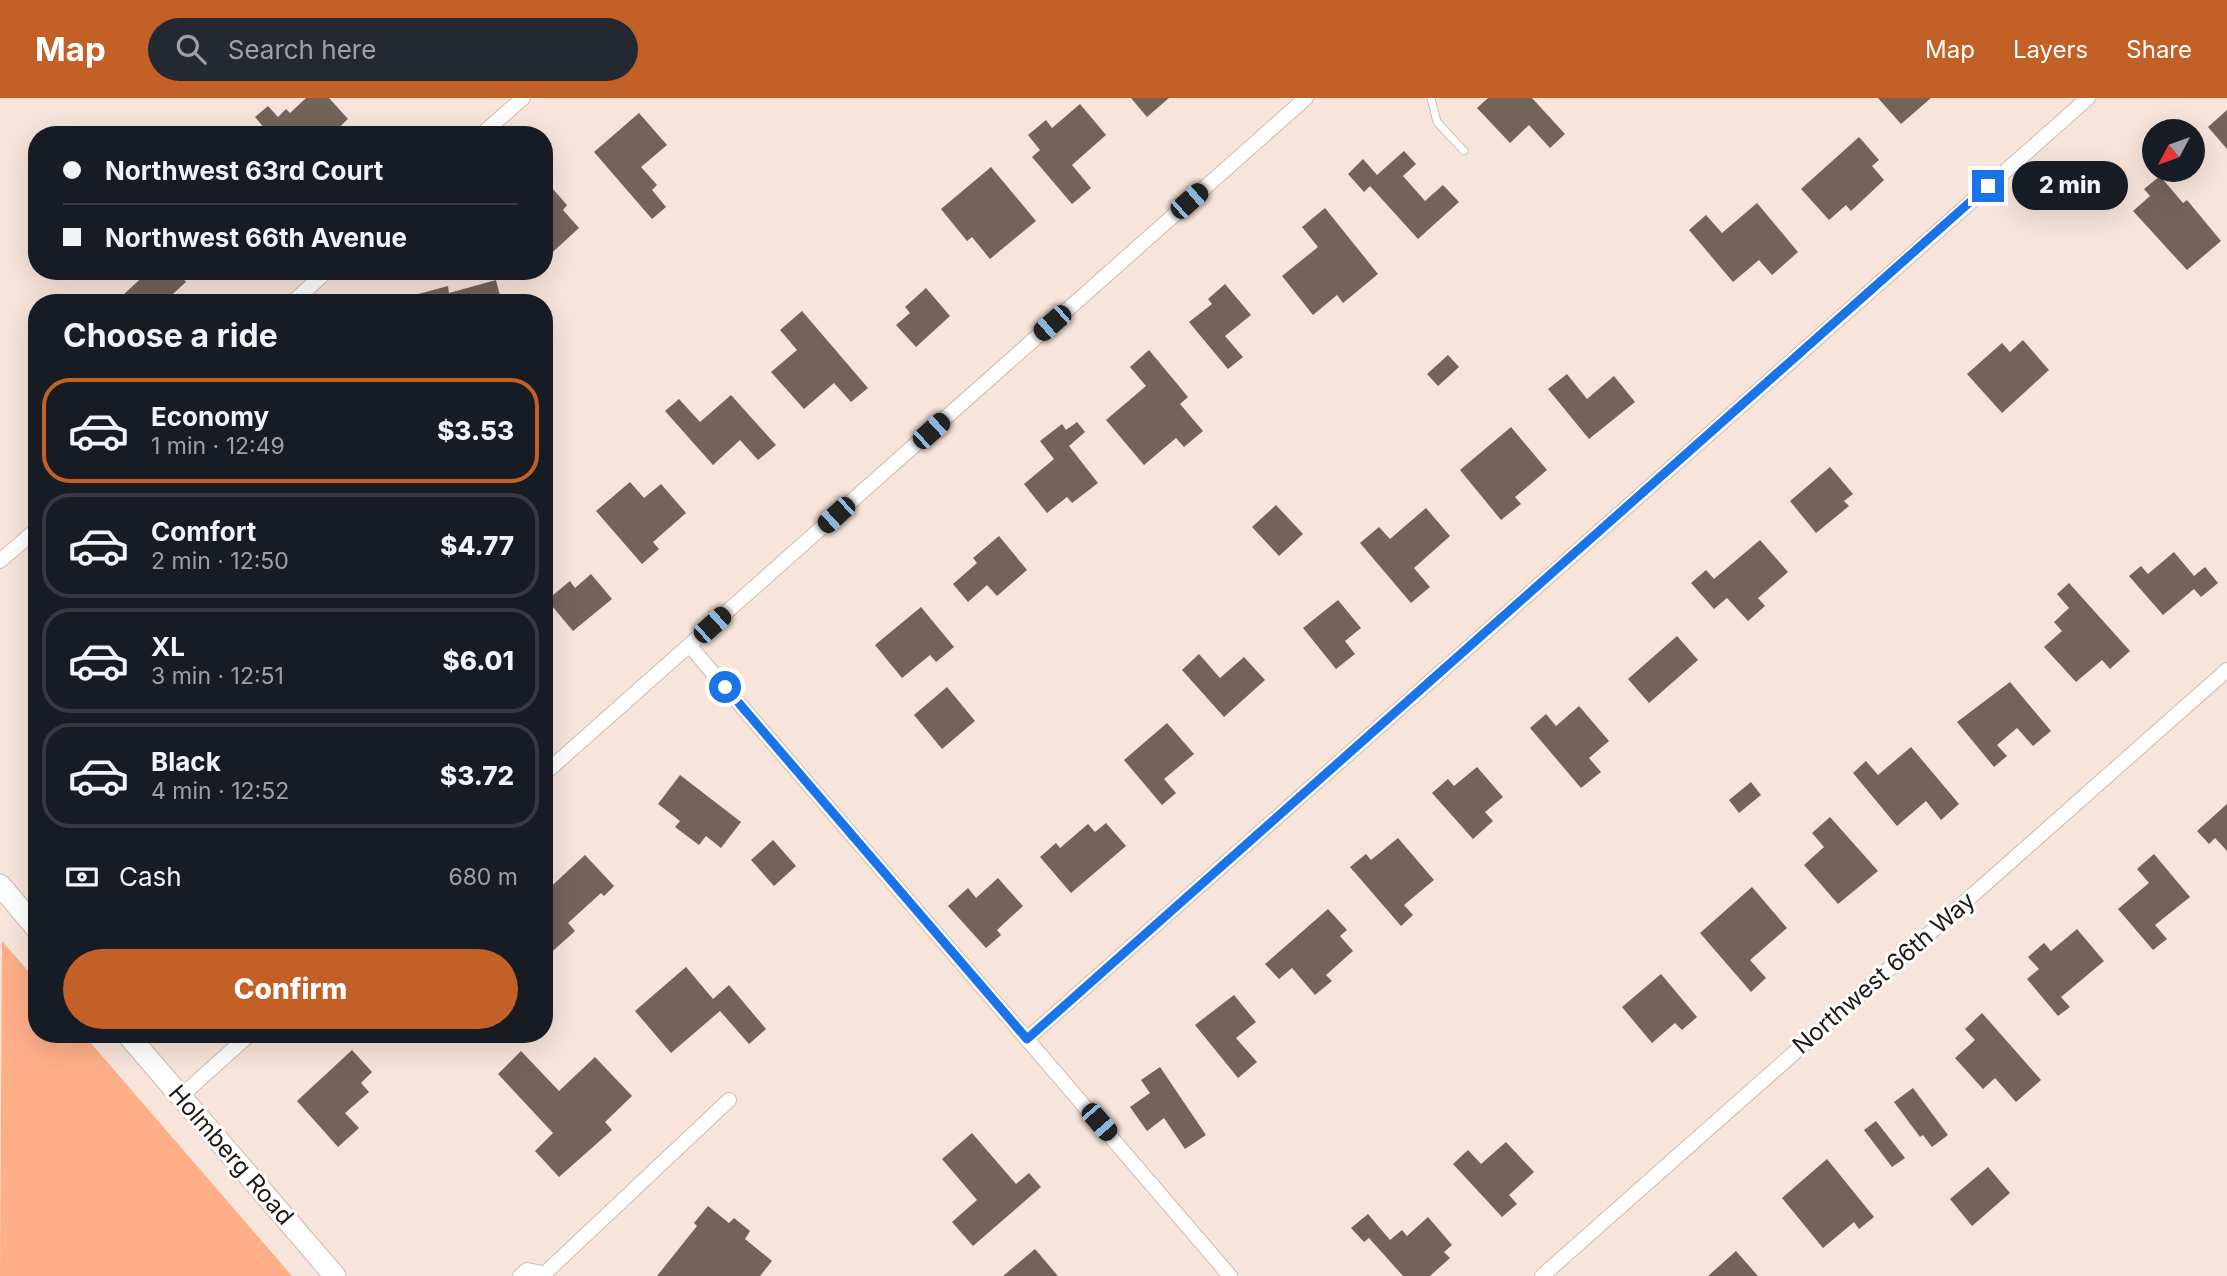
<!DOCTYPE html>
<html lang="en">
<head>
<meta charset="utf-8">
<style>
  :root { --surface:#171b24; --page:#242831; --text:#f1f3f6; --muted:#9ea1a6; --line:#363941; --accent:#c36027 }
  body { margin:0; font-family:Inter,sans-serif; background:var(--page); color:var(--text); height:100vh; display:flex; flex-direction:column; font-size:26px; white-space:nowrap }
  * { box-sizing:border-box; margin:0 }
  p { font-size:23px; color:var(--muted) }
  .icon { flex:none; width:38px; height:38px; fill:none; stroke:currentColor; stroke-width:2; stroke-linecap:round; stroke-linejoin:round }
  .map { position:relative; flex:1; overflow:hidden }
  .details { position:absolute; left:28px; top:196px; width:525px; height:749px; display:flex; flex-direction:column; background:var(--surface); border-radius:28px; box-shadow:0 7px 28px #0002 }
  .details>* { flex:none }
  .hud { position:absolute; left:28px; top:28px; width:525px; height:154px; border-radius:28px; box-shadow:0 7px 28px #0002; display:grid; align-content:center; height:154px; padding:0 35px; background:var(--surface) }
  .needle { width:46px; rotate:229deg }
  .fabs { position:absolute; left:2142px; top:21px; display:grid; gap:14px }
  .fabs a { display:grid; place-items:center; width:63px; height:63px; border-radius:50%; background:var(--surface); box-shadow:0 7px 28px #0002; font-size:35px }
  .end { position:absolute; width:32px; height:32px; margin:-16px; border:9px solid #1a73e8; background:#fff; box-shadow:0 0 0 4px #fff }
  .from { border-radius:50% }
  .bubble { position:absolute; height:49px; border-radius:24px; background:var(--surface); box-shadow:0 7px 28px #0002; font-size:23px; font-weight:800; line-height:49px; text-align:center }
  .car { position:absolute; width:21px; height:42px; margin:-21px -10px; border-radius:9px; box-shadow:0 0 5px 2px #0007; background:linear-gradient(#222 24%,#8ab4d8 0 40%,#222 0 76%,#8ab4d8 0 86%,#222 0) }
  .hud b { display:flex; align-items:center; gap:24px; height:66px; font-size:26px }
  .hud b+b { border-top:2px solid var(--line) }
  .hud i { width:18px; height:18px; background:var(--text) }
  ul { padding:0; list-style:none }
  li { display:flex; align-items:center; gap:21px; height:105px; margin:0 14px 10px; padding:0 21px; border:4px solid var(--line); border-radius:28px }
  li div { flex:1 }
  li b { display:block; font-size:26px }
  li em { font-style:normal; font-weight:800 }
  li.active { border-color:var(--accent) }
  li>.icon { width:63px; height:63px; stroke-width:1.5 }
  h2 { padding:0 35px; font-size:32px; line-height:84px }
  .pay { display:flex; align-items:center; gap:18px; height:77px; padding:0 35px; font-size:26px }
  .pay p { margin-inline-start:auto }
  .button { display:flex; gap:14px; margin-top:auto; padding:14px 35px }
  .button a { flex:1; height:80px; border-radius:42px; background:var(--accent); color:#fff; font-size:28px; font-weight:800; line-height:80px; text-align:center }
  header { display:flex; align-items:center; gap:42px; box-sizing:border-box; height:98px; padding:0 35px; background:var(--accent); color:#fff }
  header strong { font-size:33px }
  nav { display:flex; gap:38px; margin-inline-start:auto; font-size:24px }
  .search { width:490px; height:63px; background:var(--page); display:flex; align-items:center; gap:18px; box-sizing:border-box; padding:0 24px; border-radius:38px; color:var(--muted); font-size:26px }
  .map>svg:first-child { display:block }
  .park { fill:#feaf88 }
  .building { fill:#74635b }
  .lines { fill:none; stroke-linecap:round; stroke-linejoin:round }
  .lane-casing { stroke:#cfbcb3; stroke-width:9 }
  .street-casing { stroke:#cfbcb3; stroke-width:16 }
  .secondary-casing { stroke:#cfbcb3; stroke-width:23 }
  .lane { stroke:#fff; stroke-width:7 }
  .street { stroke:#fff; stroke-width:14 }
  .secondary { stroke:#fff; stroke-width:21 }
  .route { stroke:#1a73e8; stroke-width:9 }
  .labels { text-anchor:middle; stroke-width:6; stroke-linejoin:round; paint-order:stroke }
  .street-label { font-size:24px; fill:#201916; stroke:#fff }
</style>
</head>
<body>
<header>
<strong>Map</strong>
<div class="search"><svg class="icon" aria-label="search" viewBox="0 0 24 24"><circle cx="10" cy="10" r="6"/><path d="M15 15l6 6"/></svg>Search here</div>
<nav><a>Map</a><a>Layers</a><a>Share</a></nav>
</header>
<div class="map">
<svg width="2227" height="1178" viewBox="0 0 2227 1178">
  <rect width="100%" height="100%" fill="#f7e4da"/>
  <!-- park -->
  <path class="park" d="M2,843L37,883V936H83L292,1178H0Z"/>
  <!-- building -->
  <path class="building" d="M306,0H329L348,21L331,37H270L255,19L268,8L278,19L286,11L290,15Z
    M1131,0H1169L1147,19Z
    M1488,0H1532L1565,36L1550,50L1529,27L1510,45L1477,10Z
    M1878,0H1931L1901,26Z
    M1080,6L1106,37L1072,67L1091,90L1072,106L1032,59L1040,52L1028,37L1046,22L1052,30Z
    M2227,12V51L2208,29Z
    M639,15L667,47L641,69L657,87L652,92L666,109L652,121L594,54Z
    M1859,39L1879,62L1872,68L1884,82L1851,113L1846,107L1829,122L1801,91Z
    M1404,53L1416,66L1403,78L1425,103L1443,87L1459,104L1418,141L1370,88L1364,94L1348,76L1363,61L1377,77Z
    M991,69L1036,123L990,161L972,139L967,143L941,111Z
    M2160,78L2183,105L2187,102L2221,143L2187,172L2133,113L2150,98L2144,91Z
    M544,81L567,107L563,112L579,130L544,162Z
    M1757,105L1798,154L1772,177L1759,162L1733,184L1689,132L1706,117L1722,135Z
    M1325,110L1378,176L1343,205L1337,197L1313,217L1282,178L1318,149L1302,129Z
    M149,173H176L186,184L163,205H130L123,197Z
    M496,182L502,205H403V200L448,188L449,195Z
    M1225,186L1251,217L1225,238L1243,259L1228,271L1189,224L1212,206L1208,201Z
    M926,190L950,218L916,249L896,227L910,215L905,209Z
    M802,213L868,290L851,304L834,285L804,311L771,274L797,252L780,232Z
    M2023,242L2049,272L2002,315L1967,276L2002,245L2010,254Z
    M1149,252L1188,299L1180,306L1203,333L1184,349L1176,340L1144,367L1106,322L1146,288L1130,269Z
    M1448,257L1459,269L1438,288L1427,276Z
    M1567,276L1587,301L1614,278L1635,304L1589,341L1548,291Z
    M731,297L776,347L758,362L740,342L713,367L665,313L679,301L700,324Z
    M1077,324L1085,334L1069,348L1098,385L1072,405L1067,399L1047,415L1024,386L1054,361L1040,343L1062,326L1066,332Z
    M1511,329L1547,372L1515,399L1521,406L1501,422L1460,372Z
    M1830,369L1853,396L1844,403L1849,408L1816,435L1790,403Z
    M630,384L644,400L661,386L686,415L653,444L659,451L642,466L596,413Z
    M1276,407L1303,436L1279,458L1252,429Z
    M1426,410L1450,438L1414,470L1430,489L1411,505L1360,445L1379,429L1390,441Z
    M999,438L1027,472L997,498L987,487L968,504L953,486L977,465L973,460Z
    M1760,442L1788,474L1758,500L1765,508L1748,523L1727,500L1714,511L1691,485L1706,472L1714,481Z
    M2174,454L2194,478L2205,469L2218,485L2201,499L2194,491L2163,517L2129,478L2141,468L2148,476Z
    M591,476L612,501L573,533L547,502L570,483L575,490Z
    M2069,485L2130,553L2110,571L2102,562L2076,584L2044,549L2062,533L2054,524L2069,510L2057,496Z
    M1338,502L1361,530L1345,543L1355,556L1336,571L1303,530Z
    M921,509L954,549L936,564L930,557L902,580L875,547Z
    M1677,538L1698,562L1649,605L1628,581Z
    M1199,556L1220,580L1244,559L1265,582L1224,619L1182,572Z
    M2010,584L2051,633L2033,648L2017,630L1997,647L2007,658L1994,669L1957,624Z
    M947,589L975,623L942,651L914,617Z
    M1579,608L1609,643L1589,660L1601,674L1581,690L1530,630L1546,616L1556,628Z
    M1167,625L1194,656L1164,681L1176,695L1162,707L1124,662Z
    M1911,649L1959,706L1941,722L1926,703L1897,728L1853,675L1866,663L1878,677Z
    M1477,669L1503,699L1485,714L1493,723L1473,741L1432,695L1448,681L1454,688Z
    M680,677L741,724L721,750L706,738L699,747L675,729L680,723L658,706Z
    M1751,684L1761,697L1739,715L1729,702Z
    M2227,706V753L2215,740L2209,746L2197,733Z
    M1830,719L1878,773L1838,806L1804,767L1824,749L1812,735Z
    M1106,725L1126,748L1071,795L1040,759L1056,745L1060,750L1088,726L1095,734Z
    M1398,740L1434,782L1404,807L1413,817L1401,828L1350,769L1366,756L1371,762Z
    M773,742L796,768L774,788L751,762Z
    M2154,756L2190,799L2155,827L2167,841L2153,852L2118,811L2149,785L2137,771Z
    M585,757L614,788L604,798L601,795L568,825L575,833L544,861V810L550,805L544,795Z
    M998,780L1023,808L997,832L1001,837L986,850L948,808L968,790L976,800Z
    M1752,789L1787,830L1750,862L1766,880L1751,894L1700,835Z
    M1328,811L1347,832L1340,838L1353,853L1326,877L1332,883L1315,897L1292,870L1279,881L1265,866Z
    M2077,831L2104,863L2061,899L2070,909L2058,918L2027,881L2039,871L2028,859L2044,845L2051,853Z
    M686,869L713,901L729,887L766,931L749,946L720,913L671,955L635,913Z
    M1661,876L1697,919L1682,932L1675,925L1652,945L1622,909Z
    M1234,897L1256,924L1236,940L1257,964L1238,980L1195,927Z
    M1982,915L2041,982L2016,1004L1995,980L1983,991L1955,960L1975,942L1965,931Z
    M352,952L372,974L361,985L369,994L345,1015L359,1030L338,1049L297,1003Z
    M521,953L559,993L595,959L632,998L605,1024L612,1032L559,1079L535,1053L553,1035L498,976Z
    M1160,969L1206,1037L1185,1051L1164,1020L1147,1033L1130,1009L1150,995L1141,982Z
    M1913,990L1948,1037L1932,1049L1923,1037L1920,1039L1894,1004Z
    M1876,1023L1905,1060L1892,1069L1864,1032Z
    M972,1035L1016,1086L1029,1075L1041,1089L973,1148L952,1124L977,1102L942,1061Z
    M1506,1044L1534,1074L1509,1097L1517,1106L1502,1119L1453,1066L1468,1052L1481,1066Z
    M1827,1061L1874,1119L1859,1131L1854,1124L1823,1150L1782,1100Z
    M1988,1069L2010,1095L1972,1128L1950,1101Z
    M708,1108L729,1125L734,1120L750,1133L745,1141L772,1163L760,1178H657L697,1128L694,1125Z
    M1368,1116L1390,1142L1402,1132L1407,1138L1428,1119L1452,1147L1444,1154L1450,1160L1430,1178H1403L1369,1140L1364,1144L1351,1130Z
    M1035,1151L1058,1178H1003Z
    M1736,1153L1758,1178H1708Z"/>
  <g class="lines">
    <!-- lane casing -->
    <g class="lane-casing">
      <path id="lane" d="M1431,0L1437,24L1464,53"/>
    </g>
    <!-- street casing -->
    <g class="street-casing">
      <path id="street" d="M481,37L523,0
        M292,205L327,173
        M0,463L37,431
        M689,547L1230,1178
        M544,676L1306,0
        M1027,941L2088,0
        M181,998L250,936
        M520,1178L527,1172L542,1175
        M542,1178L729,1002
        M1542,1178L2227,572"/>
    </g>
    <!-- secondary casing -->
    <g class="secondary-casing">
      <path id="secondary" d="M0,787L37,831
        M127,936L335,1178"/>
    </g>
    <!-- lane -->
    <use href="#lane" class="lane"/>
    <!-- street -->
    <use href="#street" class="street"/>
    <!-- secondary -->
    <use href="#secondary" class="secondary"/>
  </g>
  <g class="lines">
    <!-- route -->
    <path class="route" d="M725,589L1027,941L1988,88"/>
  </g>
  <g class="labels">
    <!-- street labels -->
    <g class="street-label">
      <text transform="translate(1884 875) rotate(-41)" y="8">Northwest 66th Way</text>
      <text transform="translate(231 1057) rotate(49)" y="8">Holmberg Road</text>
    </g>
  </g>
</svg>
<div class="fabs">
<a><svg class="needle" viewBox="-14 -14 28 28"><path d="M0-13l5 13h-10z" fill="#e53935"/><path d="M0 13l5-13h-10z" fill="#9ea1a6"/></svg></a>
</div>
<i class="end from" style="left:725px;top:589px"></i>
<i class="end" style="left:1988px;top:88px"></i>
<div class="bubble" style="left:2012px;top:63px;width:116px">2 min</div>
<i class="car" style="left:1189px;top:103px;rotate:49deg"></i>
<i class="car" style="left:1052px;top:225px;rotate:229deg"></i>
<i class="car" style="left:931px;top:333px;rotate:48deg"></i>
<i class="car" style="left:836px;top:417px;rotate:228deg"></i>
<i class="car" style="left:712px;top:527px;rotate:48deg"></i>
<i class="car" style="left:1099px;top:1024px;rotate:139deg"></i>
<div class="hud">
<b><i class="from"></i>Northwest 63rd Court</b>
<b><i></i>Northwest 66th Avenue</b>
</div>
<section class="details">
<h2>Choose a ride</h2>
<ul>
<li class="active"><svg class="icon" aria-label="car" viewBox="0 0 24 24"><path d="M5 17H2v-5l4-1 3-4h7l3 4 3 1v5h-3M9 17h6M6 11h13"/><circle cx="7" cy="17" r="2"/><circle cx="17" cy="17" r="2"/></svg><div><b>Economy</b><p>1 min · 12:49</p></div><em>$3.53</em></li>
<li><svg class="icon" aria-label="car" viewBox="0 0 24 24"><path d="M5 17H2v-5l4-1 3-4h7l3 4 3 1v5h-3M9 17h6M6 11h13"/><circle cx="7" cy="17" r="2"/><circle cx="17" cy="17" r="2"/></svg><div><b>Comfort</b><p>2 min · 12:50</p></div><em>$4.77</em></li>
<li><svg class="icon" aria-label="car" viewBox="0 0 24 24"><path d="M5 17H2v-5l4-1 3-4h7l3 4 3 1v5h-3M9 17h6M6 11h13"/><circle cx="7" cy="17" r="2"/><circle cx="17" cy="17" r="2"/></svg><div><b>XL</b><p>3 min · 12:51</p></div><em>$6.01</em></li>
<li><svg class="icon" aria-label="car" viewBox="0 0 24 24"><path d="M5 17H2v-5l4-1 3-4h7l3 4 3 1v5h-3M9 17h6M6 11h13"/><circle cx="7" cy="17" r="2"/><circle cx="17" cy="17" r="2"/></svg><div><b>Black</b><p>4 min · 12:52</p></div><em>$3.72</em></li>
</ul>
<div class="pay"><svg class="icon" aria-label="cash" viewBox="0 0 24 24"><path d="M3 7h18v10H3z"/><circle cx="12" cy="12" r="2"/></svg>Cash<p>680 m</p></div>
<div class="button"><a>Confirm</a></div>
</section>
</div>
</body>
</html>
